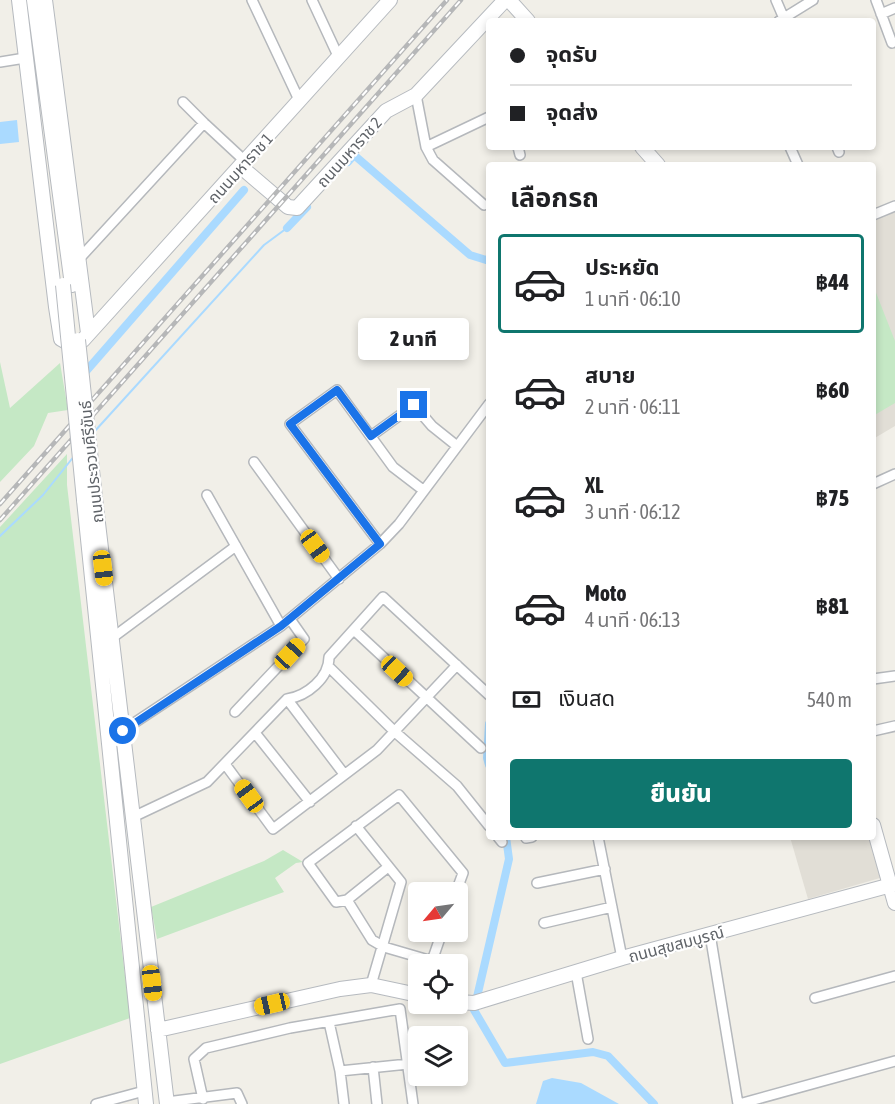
<!DOCTYPE html>
<html lang="th">
<head>
<meta charset="utf-8">
<style>
  :root { --surface:#fff; --page:#f2f2f2; --text:#202124; --muted:#757577; --line:#e0e0e0; --accent:#0f766e }
  body { margin:0; font-family:"Asap Condensed","Noto Sans Thai",sans-serif; background:var(--page); color:var(--text); height:100vh; display:flex; flex-direction:column; font-size:22px; white-space:nowrap }
  * { box-sizing:border-box; margin:0 }
  p { font-size:20px; color:var(--muted) }
  .icon { flex:none; width:33px; height:33px; fill:none; stroke:currentColor; stroke-width:2; stroke-linecap:round; stroke-linejoin:round }
  .map { position:relative; flex:1; overflow:hidden }
  .details { position:absolute; left:486px; top:162px; width:390px; height:678px; display:flex; flex-direction:column; background:var(--surface); border-radius:6px; box-shadow:0 3px 9px #0003 }
  .details>* { flex:none }
  .guide { position:absolute; left:486px; top:18px; width:390px; height:132px; border-radius:6px; box-shadow:0 3px 9px #0003; display:grid; align-content:center; height:132px; padding:0 24px; background:var(--surface) }
  .needle { width:39px; rotate:241deg }
  .tools { position:absolute; left:408px; top:882px; display:grid; gap:12px }
  .tools a { display:grid; place-items:center; width:60px; height:60px; border-radius:6px; background:var(--surface); box-shadow:0 3px 9px #0003; font-size:30px }
  .end { position:absolute; width:27px; height:27px; margin:-14px; border:8px solid #1a73e8; background:#fff; box-shadow:0 0 0 3px #fff }
  .from { border-radius:50% }
  .bubble { position:absolute; height:42px; border-radius:6px; background:var(--surface); box-shadow:0 3px 9px #0003; font-size:20px; font-weight:800; line-height:42px; text-align:center }
  .car { position:absolute; width:18px; height:36px; margin:-18px -9px; border-radius:8px; box-shadow:0 0 4px 2px #0007; background:linear-gradient(#f5c518 24%,#345 0 40%,#f5c518 0 76%,#345 0 86%,#f5c518 0) }
  .guide b { display:flex; align-items:center; gap:21px; height:57px; font-size:22px }
  .guide b+b { border-top:2px solid var(--line) }
  .guide i { width:15px; height:15px; background:var(--text) }
  ul { padding:0; list-style:none }
  li { display:flex; align-items:center; gap:18px; height:99px; margin:0 12px 9px; padding:0 12px; border:3px solid transparent; border-radius:6px }
  li div { flex:1 }
  li b { display:block; font-size:22px }
  li em { font-style:normal; font-weight:800 }
  li.active { border-color:var(--accent) }
  li>.icon { width:54px; height:54px; stroke-width:1.5 }
  h2 { padding:0 24px; font-size:27px; line-height:72px }
  .pay { display:flex; align-items:center; gap:15px; height:66px; padding:0 24px; font-size:22px }
  .pay p { margin-inline-start:auto }
  .cta { display:flex; gap:12px; margin-top:auto; padding:12px 24px }
  .cta a { flex:1; height:69px; border-radius:6px; background:var(--accent); color:#fff; font-size:24px; font-weight:800; line-height:69px; text-align:center }
  .map>svg:first-child { display:block }
  .education { fill:#e1ded6 }
  .green { fill:#c5e8c5 }
  .water { fill:#aadaff }
  .lines { fill:none; stroke-linecap:round; stroke-linejoin:round }
  .stream { stroke:#aadaff; stroke-width:2 }
  .canal { stroke:#aadaff; stroke-width:8 }
  .street-casing { stroke:#b5b8bc; stroke-width:12 }
  .secondary-casing { stroke:#b6babf; stroke-width:16 }
  .street { stroke:#fff; stroke-width:9 }
  .secondary { stroke:#fff; stroke-width:14 }
  .rail-casing { stroke:#b6b7b8; stroke-width:4.5 }
  .rail { stroke:#fff; stroke-width:2; stroke-dasharray:7; stroke-linecap:butt }
  .secondary-bridge-casing { stroke:#b6babf; stroke-width:16; stroke-linecap:butt }
  .secondary-bridge { stroke:#fff; stroke-width:14 }
  .route { stroke:#1a73e8; stroke-width:8 }
  .labels { text-anchor:middle; stroke-width:4.5; stroke-linejoin:round; paint-order:stroke }
  .street-label { font-size:16px; fill:#5f6368; stroke:#fff }
</style>
</head>
<body>
<div class="map">
<svg width="895" height="1104" viewBox="0 0 895 1104">
  <rect width="100%" height="100%" fill="#f1efe8"/>
  <!-- education -->
  <path class="education" d="M895,211V426L873,439V220Z
    M790,837H869L880,878L808,899Z"/>
  <!-- green -->
  <path class="green" d="M873,285L895,341V403L873,416Z
    M0,362L10,408L60,363L68,410L48,413L34,446L0,482Z
    M67,454V485L130,1018L0,1064V527Z
    M283,850L303,862L296,863L275,878L284,892L157,939L151,907L264,861Z"/>
  <!-- water -->
  <path class="water" d="M17,120L19,142L0,144V122Z
    M552,1078L581,1083L619,1104H536L543,1081Z"/>
  <g class="lines">
    <!-- stream -->
    <path class="stream" d="M94,432L264,245L287,228
      M0,536L43,495L75,455"/>
    <!-- canal -->
    <path class="canal" d="M348,162L354,155L470,255L486,260L489,258
      M287,228L307,207
      M81,377L244,190
      M489,724L487,758L489,765
      M506,837L509,859L474,1010L505,1063L593,1052L608,1056L654,1104"/>
    <!-- street casing -->
    <g class="street-casing">
      <path id="street" d="M252,0L300,102
        M312,0L339,58
        M776,0L785,21
        M876,0L892,43
        M881,14L895,8
        M779,21L813,0
        M0,62L25,58
        M416,95L426,147L433,160L484,205
        M183,102L204,123
        M426,147L489,117
        M518,147L520,155
        M790,147L798,165
        M837,147L839,152
        M873,215L895,206
        M79,259L204,123L246,162
        M371,436L414,405L432,426L457,446
        M254,462L339,579
        M873,484L895,474
        M207,495L281,626
        M380,544L290,424L337,390L393,467L423,490
        M354,630L481,748
        M112,638L236,546
        M329,667L395,732L457,786L489,826
        M873,679L895,676
        M287,699C307,696 329,678 329,657L383,597L489,695
        M235,712L304,639L290,619
        M122,731L281,626L380,544L399,524L489,404
        M873,731L895,726
        M256,734L310,802
        M225,764L273,829L377,750L457,665
        M133,817L207,782L287,699L344,774
        M356,826L401,882L371,985
        M498,837L502,842
        M598,837L622,958
        M526,838L532,837
        M537,883L605,869
        M347,900L388,867
        M544,923L612,907
        M442,932L432,961L384,947L372,940L347,900L336,902L308,863L399,795L463,873L456,892
        M710,934L738,1104
        M576,972L588,1039
        M815,998L895,976
        M329,1022L340,1071L344,1104
        M373,1067L377,1104
        M340,1071L408,1064
        M203,1099L194,1059L206,1048L290,1028L400,1009L413,1104
        M167,1102L237,1093L242,1104
        M96,1104L144,1091
        M739,1104L895,1061"/>
    </g>
    <!-- secondary casing -->
    <g class="secondary-casing">
      <path id="secondary" d="M19,0L56,307L61,339L70,344L83,340L390,0
        M34,0L72,285
        M45,0L88,333
        M509,0L528,21
        M642,147L658,165
        M241,167L288,207L297,208L386,111L416,95L505,0
        M95,498L167,1104
        M84,500L146,1104
        M873,825L895,903
        M458,1002L474,1003L622,958L895,884
        M158,1030L340,989L371,985L418,995"/>
    </g>
    <!-- street -->
    <use href="#street" class="street"/>
    <!-- secondary -->
    <use href="#secondary" class="secondary"/>
    <!-- rail casing -->
    <g class="rail-casing">
      <path id="rail" d="M0,504L447,0
        M0,520L461,0"/>
    </g>
    <!-- rail -->
    <use href="#rail" class="rail"/>
    <!-- secondary-bridge casing -->
    <g class="secondary-bridge-casing">
      <path id="secondary-bridge" d="M63,285L84,500
        M78,340L95,498"/>
    </g>
    <!-- secondary-bridge -->
    <use href="#secondary-bridge" class="secondary-bridge"/>
  </g>
  <g class="lines">
    <!-- route -->
    <path class="route" d="M123,731L281,626L380,544L290,424L337,390L371,436L414,405"/>
  </g>
  <g class="labels">
    <!-- street labels -->
    <g class="street-label">
      <text transform="translate(349 152) rotate(-48)" y="6">ถนนมหาราช 2</text>
      <text transform="translate(240 168) rotate(-48)" y="6">ถนนมหาราช 1</text>
      <text transform="translate(91 462) rotate(-96)" y="6">ถนนประจวบคีรีขันธ์</text>
      <text transform="translate(676 944) rotate(-15)" y="6">ถนนสุขสมบูรณ์</text>
    </g>
  </g>
</svg>
<div class="tools">
<a><svg class="needle" viewBox="-14 -14 28 28"><path d="M0-13l5 13h-10z" fill="#e53935"/><path d="M0 13l5-13h-10z" fill="#757577"/></svg></a>
<a><svg class="icon" aria-label="locate" viewBox="0 0 24 24"><circle cx="12" cy="12" r="6"/><path d="M12 2v4M12 18v4M2 12h4M18 12h4"/></svg></a>
<a><svg class="icon" aria-label="layers" viewBox="0 0 24 24"><path d="M12 4l9 5-9 5-9-5zM3 14l9 5 9-5"/></svg></a>
</div>
<i class="end from" style="left:123px;top:731px"></i>
<i class="end" style="left:414px;top:405px"></i>
<div class="bubble" style="left:358px;top:318px;width:111px">2 นาที</div>
<i class="car" style="left:315px;top:546px;rotate:144deg"></i>
<i class="car" style="left:103px;top:568px;rotate:173deg"></i>
<i class="car" style="left:290px;top:654px;rotate:43deg"></i>
<i class="car" style="left:397px;top:671px;rotate:133deg"></i>
<i class="car" style="left:249px;top:796px;rotate:324deg"></i>
<i class="car" style="left:152px;top:983px;rotate:173deg"></i>
<i class="car" style="left:272px;top:1004px;rotate:257deg"></i>
<div class="guide">
<b><i class="from"></i>จุดรับ</b>
<b><i></i>จุดส่ง</b>
</div>
<section class="details">
<h2>เลือกรถ</h2>
<ul>
<li class="active"><svg class="icon" aria-label="car" viewBox="0 0 24 24"><path d="M5 17H2v-5l4-1 3-4h7l3 4 3 1v5h-3M9 17h6M6 11h13"/><circle cx="7" cy="17" r="2"/><circle cx="17" cy="17" r="2"/></svg><div><b>ประหยัด</b><p>1 นาที · 06:10</p></div><em>฿44</em></li>
<li><svg class="icon" aria-label="car" viewBox="0 0 24 24"><path d="M5 17H2v-5l4-1 3-4h7l3 4 3 1v5h-3M9 17h6M6 11h13"/><circle cx="7" cy="17" r="2"/><circle cx="17" cy="17" r="2"/></svg><div><b>สบาย</b><p>2 นาที · 06:11</p></div><em>฿60</em></li>
<li><svg class="icon" aria-label="car" viewBox="0 0 24 24"><path d="M5 17H2v-5l4-1 3-4h7l3 4 3 1v5h-3M9 17h6M6 11h13"/><circle cx="7" cy="17" r="2"/><circle cx="17" cy="17" r="2"/></svg><div><b>XL</b><p>3 นาที · 06:12</p></div><em>฿75</em></li>
<li><svg class="icon" aria-label="car" viewBox="0 0 24 24"><path d="M5 17H2v-5l4-1 3-4h7l3 4 3 1v5h-3M9 17h6M6 11h13"/><circle cx="7" cy="17" r="2"/><circle cx="17" cy="17" r="2"/></svg><div><b>Moto</b><p>4 นาที · 06:13</p></div><em>฿81</em></li>
</ul>
<div class="pay"><svg class="icon" aria-label="cash" viewBox="0 0 24 24"><path d="M3 7h18v10H3z"/><circle cx="12" cy="12" r="2"/></svg>เงินสด<p>540 m</p></div>
<div class="cta"><a>ยืนยัน</a></div>
</section>
</div>
</body>
</html>
